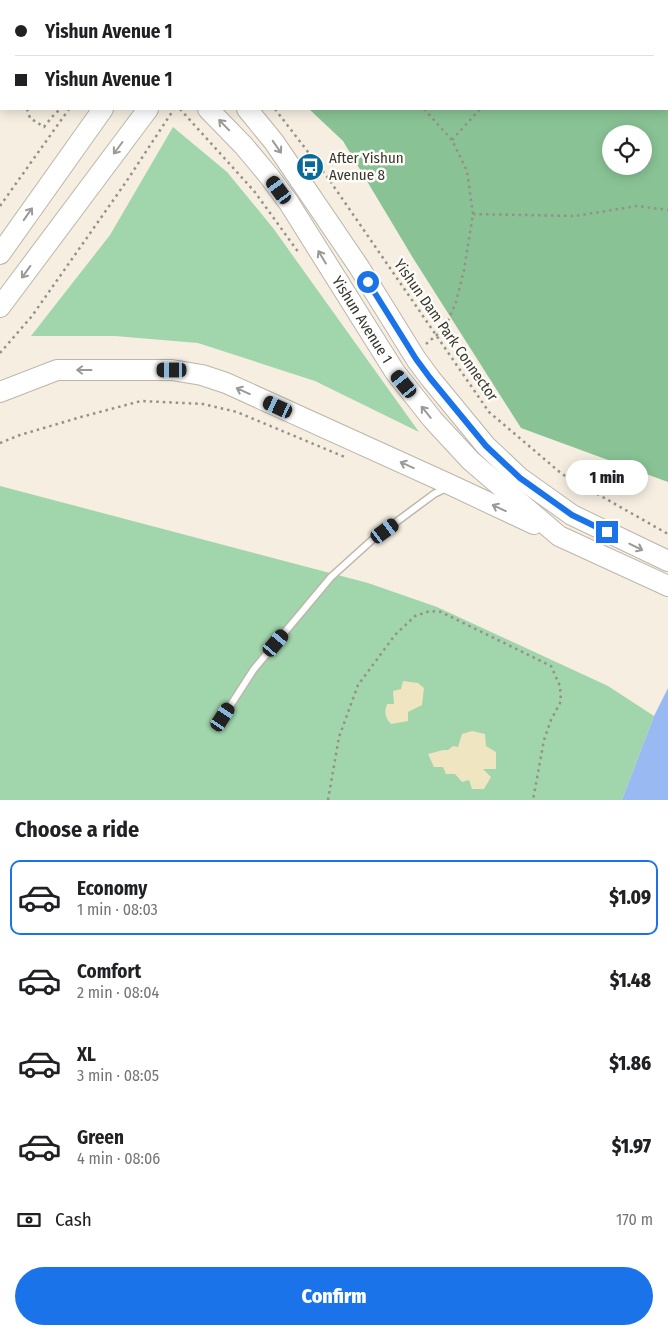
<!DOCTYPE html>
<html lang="en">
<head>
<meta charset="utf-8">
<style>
  :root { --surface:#fff; --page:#f6f6f6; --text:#202124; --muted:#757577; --line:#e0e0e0; --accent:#1a73e8 }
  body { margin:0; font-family:"Fira Sans Condensed",sans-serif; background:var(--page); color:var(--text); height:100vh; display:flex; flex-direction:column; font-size:19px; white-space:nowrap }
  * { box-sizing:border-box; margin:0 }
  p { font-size:16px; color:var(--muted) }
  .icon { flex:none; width:28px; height:28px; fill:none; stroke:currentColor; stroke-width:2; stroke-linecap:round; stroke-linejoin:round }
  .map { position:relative; height:800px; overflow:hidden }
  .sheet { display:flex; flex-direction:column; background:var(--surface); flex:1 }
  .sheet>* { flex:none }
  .top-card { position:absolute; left:0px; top:0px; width:669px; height:110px; box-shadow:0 2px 12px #0003; display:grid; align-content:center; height:110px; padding:0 15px; background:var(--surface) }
  .buttons { position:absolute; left:602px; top:125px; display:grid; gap:10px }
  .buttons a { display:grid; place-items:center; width:50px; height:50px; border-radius:50%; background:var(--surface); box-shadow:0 2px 12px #0003; font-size:25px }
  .end { position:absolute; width:22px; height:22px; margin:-11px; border:6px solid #1a73e8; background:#fff; box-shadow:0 0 0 2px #fff }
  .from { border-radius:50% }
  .bubble { position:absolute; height:35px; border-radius:18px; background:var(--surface); box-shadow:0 2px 12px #0003; font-size:16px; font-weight:800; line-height:35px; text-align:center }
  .car { position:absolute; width:15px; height:30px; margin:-15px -8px; border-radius:6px; box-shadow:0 0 4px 1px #0007; background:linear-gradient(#222 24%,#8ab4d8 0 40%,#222 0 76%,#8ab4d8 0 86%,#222 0) }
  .top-card b { display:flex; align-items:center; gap:18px; height:48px; font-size:19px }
  .top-card b+b { border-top:1px solid var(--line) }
  .top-card i { width:12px; height:12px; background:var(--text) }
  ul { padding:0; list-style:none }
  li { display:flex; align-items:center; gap:15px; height:75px; margin:0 10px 8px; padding:0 5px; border:2px solid transparent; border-radius:10px }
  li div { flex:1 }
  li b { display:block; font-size:19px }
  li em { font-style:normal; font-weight:800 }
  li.selected { border-color:var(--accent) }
  li>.icon { width:45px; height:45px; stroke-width:1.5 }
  h2 { padding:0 15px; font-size:22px; line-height:60px }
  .pay { display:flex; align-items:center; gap:12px; height:55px; padding:0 15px; font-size:19px }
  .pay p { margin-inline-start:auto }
  .primary-button { display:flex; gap:10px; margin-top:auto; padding:10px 15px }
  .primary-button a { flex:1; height:58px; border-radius:30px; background:var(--accent); color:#fff; font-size:20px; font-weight:800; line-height:58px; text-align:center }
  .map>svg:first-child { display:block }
  .green { fill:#a1d5ab }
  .forest { fill:#89c395; fill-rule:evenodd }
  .sand { fill:#efe5c0 }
  .water { fill:#99b9f2 }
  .building { fill:#d0bfbd; stroke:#aa9a97 }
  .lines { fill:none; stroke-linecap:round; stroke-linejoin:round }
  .lane-casing { stroke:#bcb6aa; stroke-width:9 }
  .primary-casing { stroke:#bcb6aa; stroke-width:22 }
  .path { stroke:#969188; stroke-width:2.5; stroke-dasharray:2.5 4; stroke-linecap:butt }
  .lane { stroke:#fff; stroke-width:6 }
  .primary { stroke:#fff; stroke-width:20 }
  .oneway { stroke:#9c9a98 }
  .route { stroke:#1a73e8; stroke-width:6 }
  .labels { text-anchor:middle; stroke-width:5; stroke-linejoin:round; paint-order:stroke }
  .poi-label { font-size:15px; fill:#393631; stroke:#fefcf6; text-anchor:start }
  .street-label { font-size:15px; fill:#393631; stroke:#fefcf6 }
</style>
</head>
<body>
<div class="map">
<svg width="668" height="800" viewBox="0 0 668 800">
  <rect width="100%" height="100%" fill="#f5eee1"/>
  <!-- green -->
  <path class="green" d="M173,127L227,172L273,228L419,432L315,381L198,343L115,336H31L110,235Z
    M0,486L368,583L437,607L608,686L654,716L622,800H0Z"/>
  <!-- forest -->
  <path class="forest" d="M184,0H668V482L521,428L413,258L343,141L309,109H668V1H186ZM611,134H644V166H611Z"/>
  <!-- sand -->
  <path class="sand" d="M403,681L418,683L424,688L422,705L408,712V721L391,724C385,717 384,713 387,704H394L393,691L401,689Z
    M472,731L485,734L486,746L496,752V769H483L491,777L484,789H472L469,780L462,782L455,774H446L443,767H434L428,754L443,750H448L453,746L458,747L462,734Z"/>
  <!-- water -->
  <path class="water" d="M668,688V800H622L654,716Z"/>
  <!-- building -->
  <path class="building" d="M0,48L1,52V73L0,67Z
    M1,80V103H0V81Z"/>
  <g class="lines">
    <!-- lane casing -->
    <g class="lane-casing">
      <path id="lane" d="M223,717L254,669L331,577L372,540L434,494L446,488"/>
    </g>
    <!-- primary casing -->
    <g class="primary-casing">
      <g id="primary">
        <path d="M69,0L71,1"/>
        <path d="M119,0L121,1"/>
        <path id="s1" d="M208,109L244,146L269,176L289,203L395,372L433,420L471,461L559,536L668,586"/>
        <path d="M247,109L274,142L359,267L416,359L430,378L486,446L520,478L572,515L668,561"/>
        <path d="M0,254L103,109"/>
        <path d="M0,307L148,109"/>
        <path d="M0,392L57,370H172L202,375L226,383L451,485L534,524"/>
      </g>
    </g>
    <!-- path -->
    <path class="path" d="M33,0L36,1
      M162,0L163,1
      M328,0L329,1
      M572,1L573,0
      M27,109L30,118L44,127L52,117L60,109
      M180,109L254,191L299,253
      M275,109L328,178L489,412L562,474L668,534
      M424,109L452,140L467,171L473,214L464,270L456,302L445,328L426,344
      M452,140L480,109
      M0,206L69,109
      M473,214L575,216L637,206L668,210
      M0,353L32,316L126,182L174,109
      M0,443L20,435L81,417L141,401L203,404L237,412L347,458
      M328,800L339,737L358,685L395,635L415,616L430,611L441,612L551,666L560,686L561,701L551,720L544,740L533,800"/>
    <!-- lane -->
    <use href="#lane" class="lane"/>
    <!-- primary -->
    <use href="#primary" class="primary"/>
  </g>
  <!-- one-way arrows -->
  <defs><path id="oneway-shaft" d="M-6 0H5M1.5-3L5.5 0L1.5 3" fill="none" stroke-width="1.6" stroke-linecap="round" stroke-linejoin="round" transform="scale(1.25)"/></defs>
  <g class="oneway">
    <use href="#oneway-shaft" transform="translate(224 125) rotate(-134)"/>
    <use href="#oneway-shaft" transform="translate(277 147) rotate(55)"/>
    <use href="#oneway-shaft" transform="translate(118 148) rotate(127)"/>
    <use href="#oneway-shaft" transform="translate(28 214) rotate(-55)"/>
    <use href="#oneway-shaft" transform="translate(322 257) rotate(-121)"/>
    <use href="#oneway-shaft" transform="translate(26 272) rotate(126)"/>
    <use href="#oneway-shaft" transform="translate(84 370) rotate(180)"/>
    <use href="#oneway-shaft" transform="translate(243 391) rotate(-156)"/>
    <use href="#oneway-shaft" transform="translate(426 412) rotate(-129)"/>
    <use href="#oneway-shaft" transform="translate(407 465) rotate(-156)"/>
    <use href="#oneway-shaft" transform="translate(499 508) rotate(-155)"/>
    <use href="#oneway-shaft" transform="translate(636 547) rotate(26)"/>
  </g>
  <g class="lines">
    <!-- route -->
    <path class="route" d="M368,282L416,359L430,378L486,446L520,478L572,515L607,532"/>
  </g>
  <!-- icons -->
  <defs>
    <g id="bus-disc" transform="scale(1.4375)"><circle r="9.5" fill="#096a99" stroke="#fefcf6"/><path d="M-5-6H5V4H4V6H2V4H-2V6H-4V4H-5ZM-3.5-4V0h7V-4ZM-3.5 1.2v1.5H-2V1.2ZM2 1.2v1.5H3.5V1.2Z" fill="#fff"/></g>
  </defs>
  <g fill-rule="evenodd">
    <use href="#bus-disc" x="310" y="167"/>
  </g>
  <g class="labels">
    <!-- poi labels -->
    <g class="poi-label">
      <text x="329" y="163">After Yishun<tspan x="329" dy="17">Avenue 8</tspan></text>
    </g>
    <!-- street labels -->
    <g class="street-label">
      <text dy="5" stroke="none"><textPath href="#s1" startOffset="262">Yishun Avenue 1</textPath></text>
      <text transform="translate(446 330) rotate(55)" y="5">Yishun Dam Park Connector</text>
    </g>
  </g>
</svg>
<div class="buttons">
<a><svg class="icon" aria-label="locate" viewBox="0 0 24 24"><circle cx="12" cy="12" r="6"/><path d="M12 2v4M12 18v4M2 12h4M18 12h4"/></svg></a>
</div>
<i class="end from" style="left:368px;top:282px"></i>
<i class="end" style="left:607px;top:532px"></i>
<div class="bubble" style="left:566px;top:460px;width:82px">1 min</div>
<i class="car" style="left:279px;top:190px;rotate:324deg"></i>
<i class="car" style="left:172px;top:370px;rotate:270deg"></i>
<i class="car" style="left:404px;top:384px;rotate:321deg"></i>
<i class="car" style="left:278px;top:407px;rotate:295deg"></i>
<i class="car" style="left:385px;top:531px;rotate:54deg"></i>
<i class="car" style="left:276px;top:643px;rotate:40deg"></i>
<i class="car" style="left:223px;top:717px;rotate:33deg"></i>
<div class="top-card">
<b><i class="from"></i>Yishun Avenue 1</b>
<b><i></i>Yishun Avenue 1</b>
</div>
</div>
<section class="sheet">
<h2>Choose a ride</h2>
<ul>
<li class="selected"><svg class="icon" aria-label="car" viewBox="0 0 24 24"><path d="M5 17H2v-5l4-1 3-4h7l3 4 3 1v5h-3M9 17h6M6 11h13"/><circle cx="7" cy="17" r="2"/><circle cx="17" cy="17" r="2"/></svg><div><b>Economy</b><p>1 min · 08:03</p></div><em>$1.09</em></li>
<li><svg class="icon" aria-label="car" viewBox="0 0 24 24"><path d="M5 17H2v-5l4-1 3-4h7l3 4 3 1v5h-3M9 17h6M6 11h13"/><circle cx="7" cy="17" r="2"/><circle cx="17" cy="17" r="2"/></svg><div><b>Comfort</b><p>2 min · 08:04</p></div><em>$1.48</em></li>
<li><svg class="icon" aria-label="car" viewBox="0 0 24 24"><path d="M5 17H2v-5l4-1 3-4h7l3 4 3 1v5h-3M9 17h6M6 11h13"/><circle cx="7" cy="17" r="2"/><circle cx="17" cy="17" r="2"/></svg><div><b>XL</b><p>3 min · 08:05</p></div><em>$1.86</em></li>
<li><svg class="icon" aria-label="car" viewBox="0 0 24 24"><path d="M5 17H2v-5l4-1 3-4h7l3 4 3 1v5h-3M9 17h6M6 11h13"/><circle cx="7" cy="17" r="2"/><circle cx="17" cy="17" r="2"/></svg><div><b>Green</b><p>4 min · 08:06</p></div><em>$1.97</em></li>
</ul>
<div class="pay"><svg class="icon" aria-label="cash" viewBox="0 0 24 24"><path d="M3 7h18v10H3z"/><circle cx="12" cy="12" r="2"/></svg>Cash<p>170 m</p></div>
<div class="primary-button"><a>Confirm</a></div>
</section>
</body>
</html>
